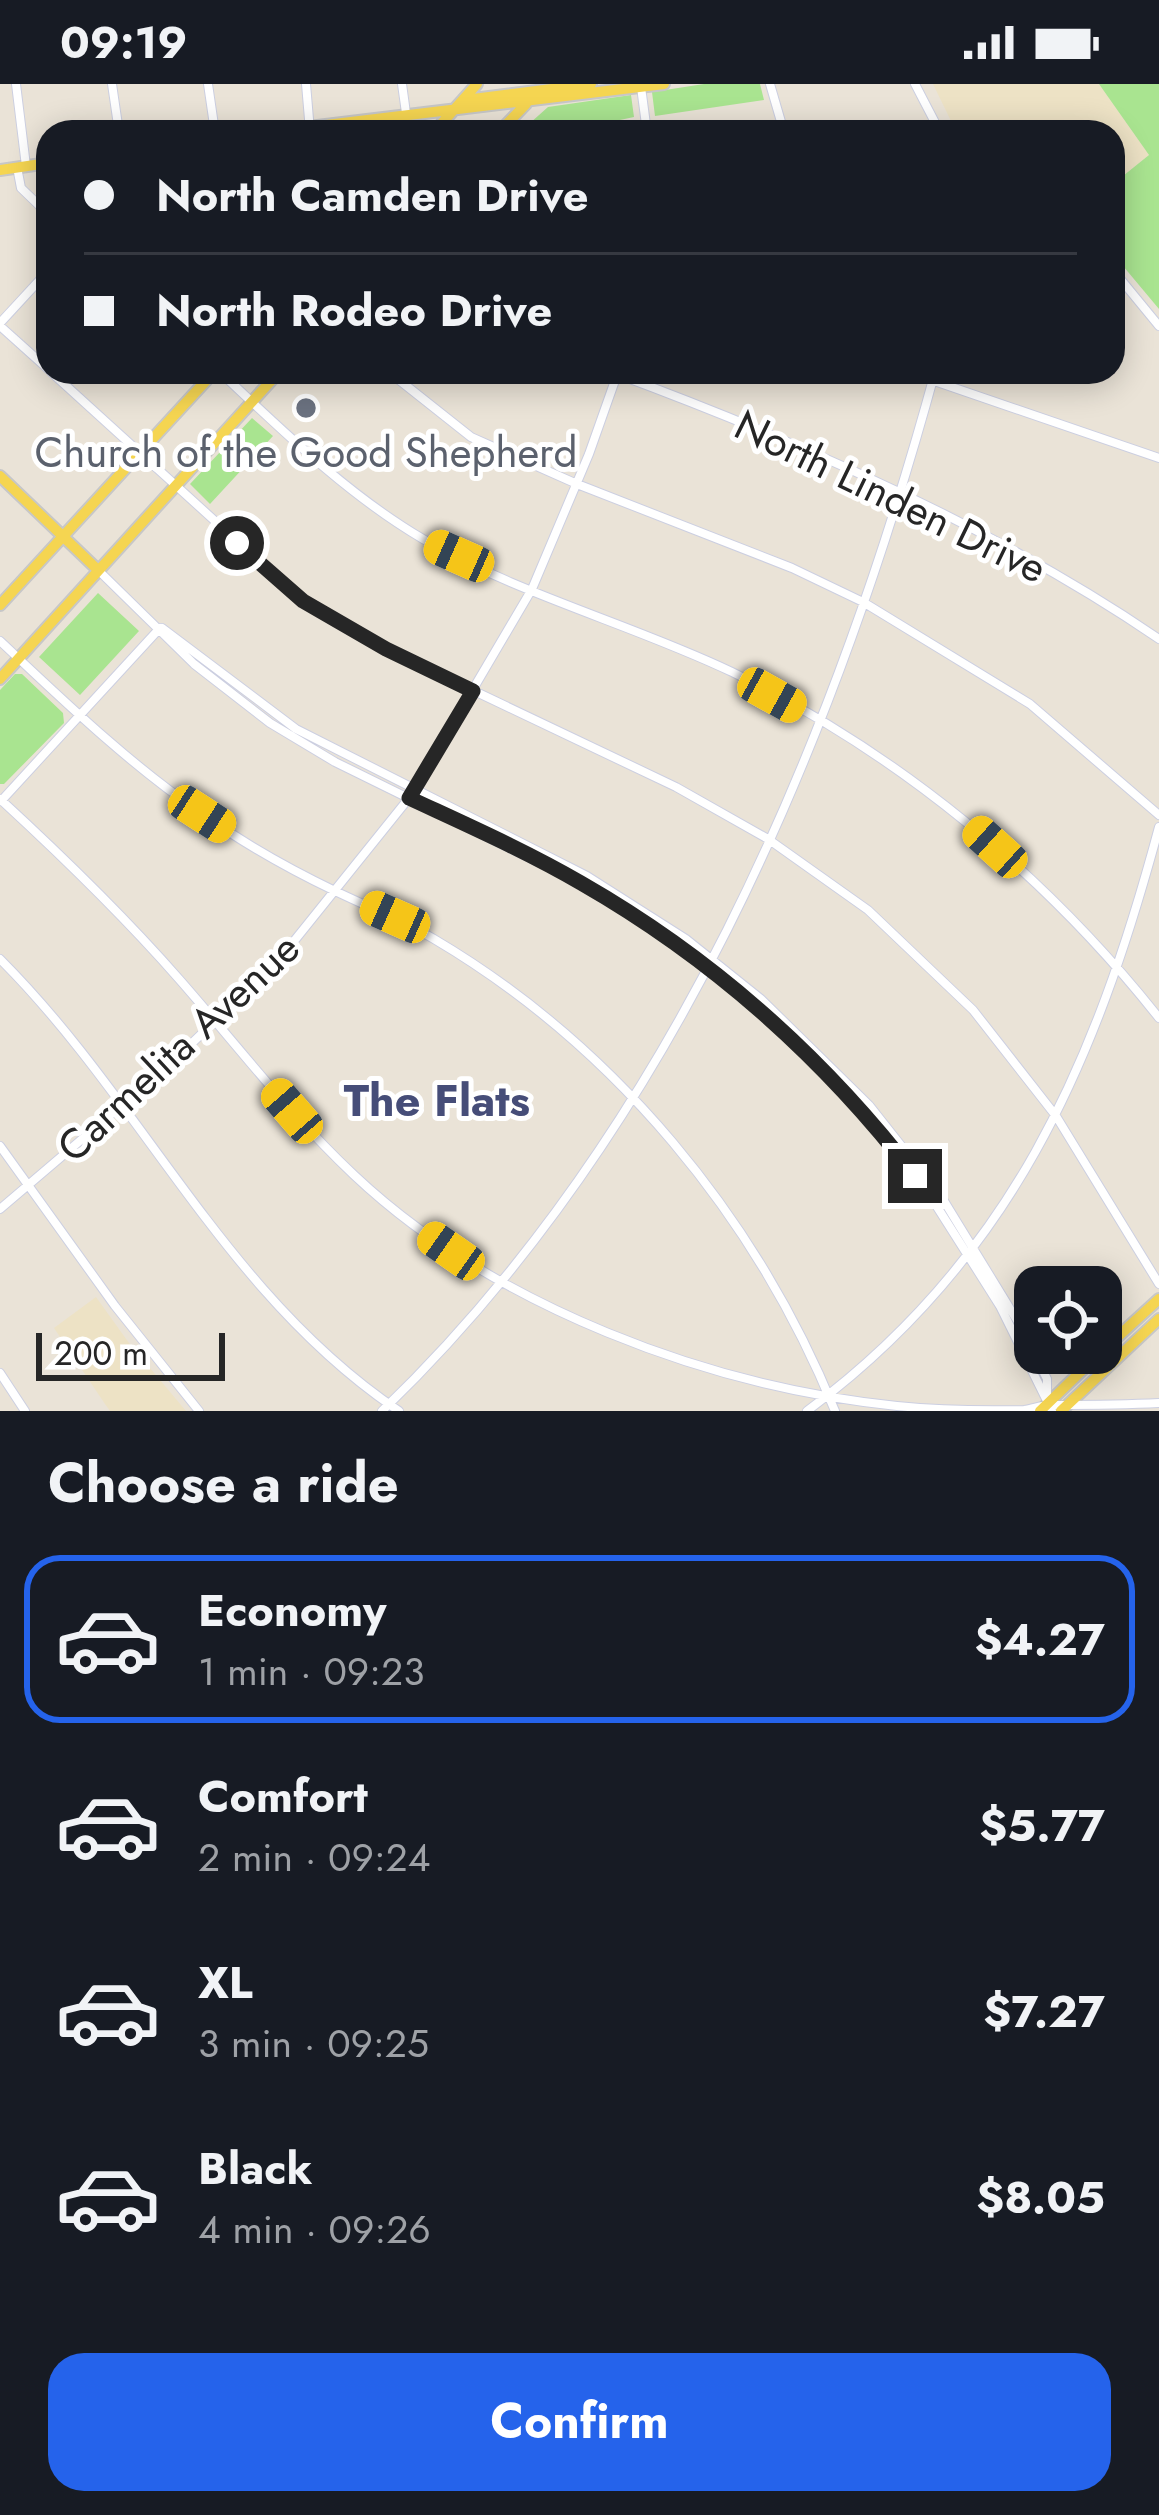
<!DOCTYPE html>
<html lang="en">
<head>
<meta charset="utf-8">
<style>
  :root { --surface:#171b24; --page:#242831; --text:#f1f3f6; --muted:#9ea1a6; --line:#363941; --accent:#2563eb }
  body { margin:0; font-family:Jost,sans-serif; background:var(--page); color:var(--text); height:100vh; display:flex; flex-direction:column; font-size:45px; white-space:nowrap }
  * { box-sizing:border-box; margin:0 }
  p { font-size:39px; color:var(--muted) }
  .icon { flex:none; width:66px; height:66px; fill:none; stroke:currentColor; stroke-width:2; stroke-linecap:round; stroke-linejoin:round }
  .map { position:relative; height:1327px; overflow:hidden }
  .drawer { display:flex; flex-direction:column; background:var(--surface); flex:1 }
  .drawer>* { flex:none }
  .banner { position:absolute; left:36px; top:36px; width:1089px; height:264px; border-radius:36px; box-shadow:0 6px 30px #0003; display:grid; align-content:center; height:264px; padding:0 48px; background:var(--surface) }
  .buttons { position:absolute; left:1014px; top:1182px; display:grid; gap:24px }
  .buttons a { display:grid; place-items:center; width:108px; height:108px; border-radius:24px; background:var(--surface); box-shadow:0 6px 30px #0003; font-size:60px }
  .scale { position:absolute; left:36px; bottom:30px; width:189px; box-sizing:border-box; padding-left:12px; border:6px solid #262626; border-top:0; font-size:33px; line-height:42px; white-space:nowrap; color:#262626; -webkit-text-stroke:9px #fff; paint-order:stroke }
  .end { position:absolute; width:54px; height:54px; margin:-27px; border:15px solid #262626; background:#fff; box-shadow:0 0 0 6px #fff }
  .from { border-radius:50% }
  .car { position:absolute; width:36px; height:72px; margin:-36px -18px; border-radius:15px; box-shadow:0 0 9px 3px #0007; background:linear-gradient(#f5c518 24%,#345 0 40%,#f5c518 0 76%,#345 0 86%,#f5c518 0) }
  .banner b { display:flex; align-items:center; gap:42px; height:114px; font-size:45px }
  .banner b+b { border-top:3px solid var(--line) }
  .banner i { width:30px; height:30px; background:var(--text) }
  ul { padding:0; list-style:none }
  li { display:flex; align-items:center; gap:36px; height:168px; margin:0 24px 18px; padding:0 24px; border:6px solid transparent; border-radius:36px }
  li div { flex:1 }
  li b { display:block; font-size:45px }
  li em { font-style:normal; font-weight:700 }
  li.on { border-color:var(--accent) }
  li>.icon { width:108px; height:108px; stroke-width:1.5 }
  h2 { padding:0 48px; font-size:54px; line-height:144px }
  .action { display:flex; gap:24px; margin-top:auto; padding:24px 48px }
  .action a { flex:1; height:138px; border-radius:36px; background:var(--accent); color:#fff; font-size:48px; font-weight:700; line-height:138px; text-align:center }
  .status { display:flex; justify-content:space-between; align-items:center; height:84px; padding:0 60px; background:var(--surface); direction:ltr }
  .status svg { height:33px; fill:currentColor }
  .map>svg:first-child { display:block }
  .education { fill:#ede2c5 }
  .grass { fill:#a9e490 }
  .lines { fill:none; stroke-linecap:round; stroke-linejoin:round }
  .minor-casing { stroke:#cccfe1; stroke-width:10 }
  .major-casing { stroke:#c7c7c7; stroke-width:14 }
  .minor { stroke:#fff; stroke-width:8 }
  .major { stroke:#f5d551; stroke-width:10 }
  .route { stroke:#262626; stroke-width:15 }
  .worship-dot { fill:#6b7280; stroke:#fff; stroke-width:4.5 }
  .labels { text-anchor:middle; stroke-width:10; stroke-linejoin:round; paint-order:stroke }
  .worship-label { font-size:42px; fill:#5b616d; stroke:#fff }
  .street-label { font-size:42px; fill:#262626; stroke:#fff }
  .neighbourhood-label { font-size:45px; font-weight:bold; fill:#464d78; stroke:#fff }
</style>
</head>
<body>
<div class="status"><b>09:19</b><svg viewBox="0 0 49 12"><path d="M0 12V9h3v3zM5 12V6h3v6zM10 12V3h3v9zM15 12V0h3v12zM26 1h20v11H26zM47 4h2v5h-2z"/></svg></div>
<div class="map">
<svg width="1159" height="1327" viewBox="0 0 1159 1327">
  <rect width="100%" height="100%" fill="#eae3d7"/>
  <!-- education -->
  <path class="education" d="M933,0H1099L1149,71L1113,100V48H962L951,37Z
    M96,1213L129,1259L186,1327H110L105,1320L54,1244Z"/>
  <!-- grass -->
  <path class="grass" d="M704,0H760L764,16L655,32L652,8Z
    M1099,0H1159V225L1113,170V100L1149,71Z
    M631,11L634,33L563,48H520L548,23Z
    M252,334L273,352L210,420L190,400Z
    M98,509L139,547L80,611L39,573Z
    M15,590H22L63,629L64,639L4,700H0V606Z"/>
  <g class="lines">
    <!-- minor casing -->
    <g class="minor-casing">
      <path id="minor" d="M16,0L26,82
        M112,0L119,48
        M208,0L215,48
        M306,0L310,47
        M402,0L406,29
        M770,0L784,48
        M915,0L940,48
        M641,3L647,48
        M17,83L21,104L48,130
        M1113,186L1159,242
        M0,239L48,187
        M0,242L48,285
        M51,288L303,517L386,565L676,703L768,755L868,826L973,926L1056,1032L1159,1200
        M220,288C284,348 348,411 423,455C517,510 634,541 732,588C898,669 1045,790 1159,934
        M389,288L471,353L577,400L792,484L863,518L1030,620L1159,731
        M908,288L1159,374
        M614,289C798,357 997,444 1159,555
        M98,486L194,580L270,639L335,678L583,800L680,862L779,943L862,1027L934,1118L1000,1222L1052,1327
        M162,544L296,645L587,792L686,855L761,915L869,1021L941,1112L1023,1246L1047,1295V1316
        M0,557C64,617 128,679 201,729C243,759 289,785 335,807C368,823 402,836 434,855C615,962 756,1133 835,1327
        M0,715C62,772 123,831 179,895C237,961 290,1031 354,1091C493,1222 709,1303 897,1322C938,1326 982,1327 1024,1326C1033,1325 1041,1321 1050,1321C1087,1321 1122,1321 1159,1319
        M1,717L160,544
        M0,875C144,1019 225,1210 399,1327
        M0,1062L115,1222L199,1327
        M0,1125L169,981L278,877L409,714L532,505L589,370L618,288
        M0,1289L25,1327
        M382,1327C668,1052 832,665 935,288
        M807,1327C1011,1176 1095,981 1159,743"/>
    </g>
    <!-- major casing -->
    <g class="major-casing">
      <path id="major" d="M460,22L473,15L591,0
        M268,48L664,0
        M434,48L477,0
        M499,48L526,20
        M0,86L48,79
        M0,392L98,486
        M0,521L214,288
        M0,595L279,288
        M1101,1268L1159,1215
        M1040,1327L1100,1269
        M1061,1327L1159,1235"/>
    </g>
    <!-- minor -->
    <use href="#minor" class="minor"/>
    <!-- major -->
    <use href="#major" class="major"/>
  </g>
  <g class="lines">
    <!-- route -->
    <path class="route" d="M237,459L303,517L386,565L473,607L409,714C467,741 526,767 581,799C712,874 823,973 915,1092"/>
  </g>
  <!-- markers -->
  <circle class="worship-dot" cx="306" cy="324" r="12"/>
  <g class="labels">
    <!-- worship labels -->
    <g class="worship-label">
      <text x="306" y="383">Church of the Good Shepherd</text>
    </g>
    <!-- street labels -->
    <g class="street-label">
      <text transform="translate(891 412) rotate(26)" y="15">North Linden Drive</text>
      <text transform="translate(178 963) rotate(-43)" y="15">Carmelita Avenue</text>
    </g>
    <!-- neighbourhood labels -->
    <g class="neighbourhood-label">
      <text x="437" y="1032">The Flats</text>
    </g>
  </g>
</svg>
<div class="buttons">
<a><svg class="icon" aria-label="locate" viewBox="0 0 24 24"><circle cx="12" cy="12" r="6"/><path d="M12 2v4M12 18v4M2 12h4M18 12h4"/></svg></a>
</div>
<div class="scale">200 m</div>
<i class="end from" style="left:237px;top:459px"></i>
<i class="end" style="left:915px;top:1092px"></i>
<i class="car" style="left:459px;top:472px;rotate:294deg"></i>
<i class="car" style="left:772px;top:611px;rotate:119deg"></i>
<i class="car" style="left:202px;top:730px;rotate:123deg"></i>
<i class="car" style="left:995px;top:763px;rotate:312deg"></i>
<i class="car" style="left:395px;top:833px;rotate:294deg"></i>
<i class="car" style="left:292px;top:1027px;rotate:319deg"></i>
<i class="car" style="left:451px;top:1167px;rotate:305deg"></i>
<div class="banner">
<b><i class="from"></i>North Camden Drive</b>
<b><i></i>North Rodeo Drive</b>
</div>
</div>
<section class="drawer">
<h2>Choose a ride</h2>
<ul>
<li class="on"><svg class="icon" aria-label="car" viewBox="0 0 24 24"><path d="M5 17H2v-5l4-1 3-4h7l3 4 3 1v5h-3M9 17h6M6 11h13"/><circle cx="7" cy="17" r="2"/><circle cx="17" cy="17" r="2"/></svg><div><b>Economy</b><p>1 min · 09:23</p></div><em>$4.27</em></li>
<li><svg class="icon" aria-label="car" viewBox="0 0 24 24"><path d="M5 17H2v-5l4-1 3-4h7l3 4 3 1v5h-3M9 17h6M6 11h13"/><circle cx="7" cy="17" r="2"/><circle cx="17" cy="17" r="2"/></svg><div><b>Comfort</b><p>2 min · 09:24</p></div><em>$5.77</em></li>
<li><svg class="icon" aria-label="car" viewBox="0 0 24 24"><path d="M5 17H2v-5l4-1 3-4h7l3 4 3 1v5h-3M9 17h6M6 11h13"/><circle cx="7" cy="17" r="2"/><circle cx="17" cy="17" r="2"/></svg><div><b>XL</b><p>3 min · 09:25</p></div><em>$7.27</em></li>
<li><svg class="icon" aria-label="car" viewBox="0 0 24 24"><path d="M5 17H2v-5l4-1 3-4h7l3 4 3 1v5h-3M9 17h6M6 11h13"/><circle cx="7" cy="17" r="2"/><circle cx="17" cy="17" r="2"/></svg><div><b>Black</b><p>4 min · 09:26</p></div><em>$8.05</em></li>
</ul>
<div class="action"><a>Confirm</a></div>
</section>
</body>
</html>
